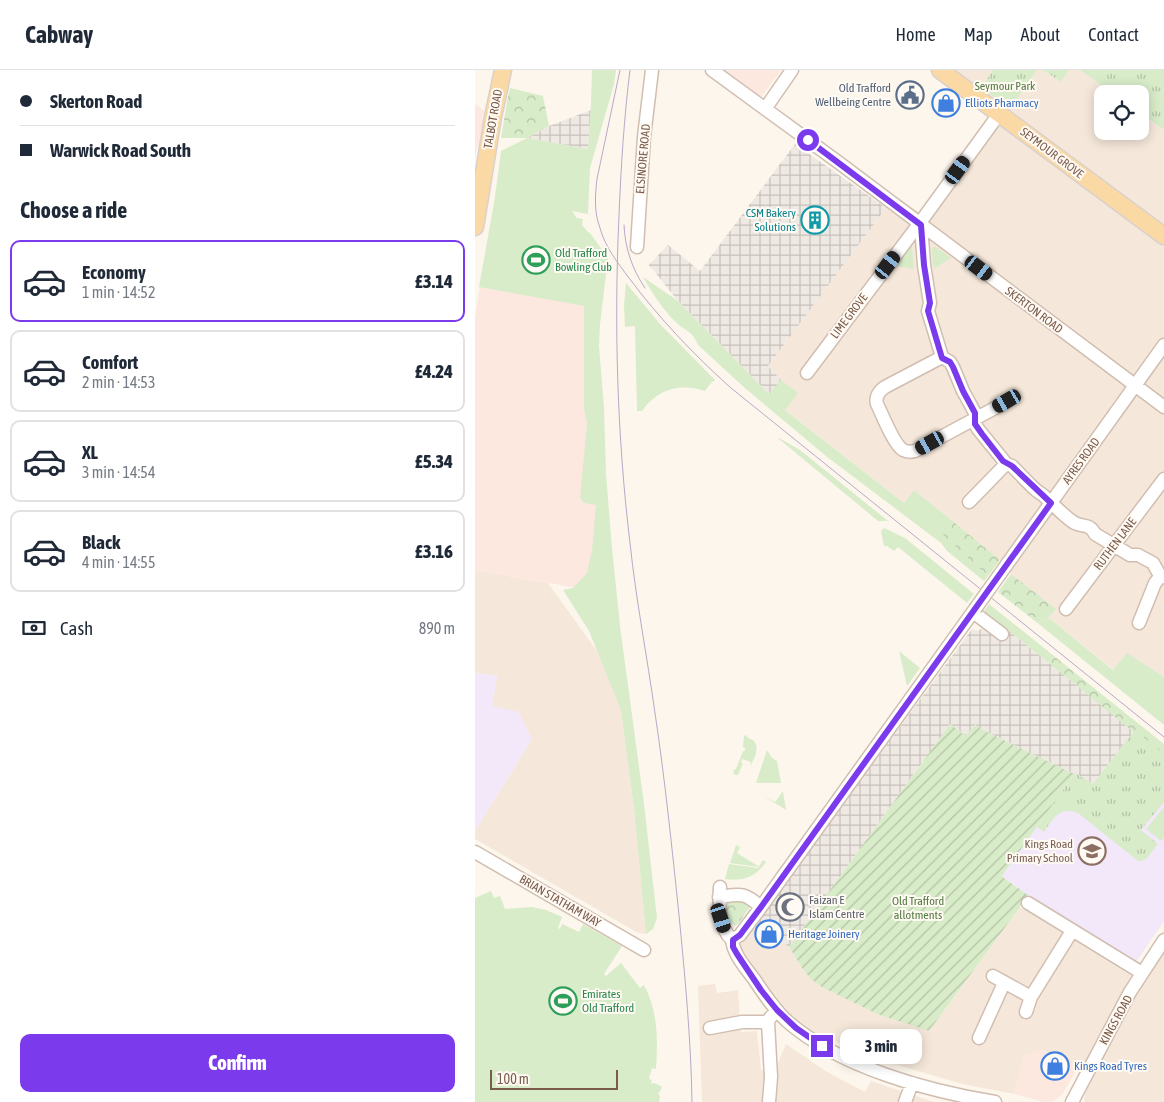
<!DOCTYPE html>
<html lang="en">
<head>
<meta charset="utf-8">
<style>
  :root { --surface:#fff; --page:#f6f6f7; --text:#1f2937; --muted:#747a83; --line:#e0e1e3; --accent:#7c3aed }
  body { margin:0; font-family:"Asap Condensed",sans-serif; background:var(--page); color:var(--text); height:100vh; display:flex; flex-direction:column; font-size:19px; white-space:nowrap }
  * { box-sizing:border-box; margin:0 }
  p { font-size:16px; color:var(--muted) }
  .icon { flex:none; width:28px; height:28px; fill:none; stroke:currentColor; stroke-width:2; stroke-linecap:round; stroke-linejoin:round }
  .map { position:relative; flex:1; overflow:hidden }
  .drawer { display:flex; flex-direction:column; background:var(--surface); width:475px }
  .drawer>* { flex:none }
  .top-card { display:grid; align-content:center; height:110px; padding:0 20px; background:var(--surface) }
  .buttons { position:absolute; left:619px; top:15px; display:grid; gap:10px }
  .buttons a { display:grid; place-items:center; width:55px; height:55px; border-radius:10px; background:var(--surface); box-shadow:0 2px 12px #0003; font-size:25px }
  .scale { position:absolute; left:15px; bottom:12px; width:128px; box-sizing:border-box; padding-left:5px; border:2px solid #7a5c4d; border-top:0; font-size:14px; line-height:18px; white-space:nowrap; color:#7a5c4d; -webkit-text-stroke:4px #fffaf3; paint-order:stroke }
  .end { position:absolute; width:22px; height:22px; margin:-11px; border:6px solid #7c3aed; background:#fff; box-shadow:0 0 0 2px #fff }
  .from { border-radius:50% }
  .bubble { position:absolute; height:35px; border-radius:10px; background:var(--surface); box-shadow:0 2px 12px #0003; font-size:16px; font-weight:800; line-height:35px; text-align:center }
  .car { position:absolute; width:15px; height:30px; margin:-15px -8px; border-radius:6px; box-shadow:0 0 4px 1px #0007; background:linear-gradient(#222 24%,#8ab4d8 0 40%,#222 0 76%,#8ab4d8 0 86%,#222 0) }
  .top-card b { display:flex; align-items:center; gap:18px; height:48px; font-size:19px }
  .top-card b+b { border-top:1px solid var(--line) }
  .top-card i { width:12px; height:12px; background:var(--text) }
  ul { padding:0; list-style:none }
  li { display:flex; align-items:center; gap:15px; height:82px; margin:0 10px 8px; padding:0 10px; border:2px solid var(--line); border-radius:10px }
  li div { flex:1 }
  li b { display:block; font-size:19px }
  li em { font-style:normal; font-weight:800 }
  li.active { border-color:var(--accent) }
  li>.icon { width:45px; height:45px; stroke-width:1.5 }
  h2 { padding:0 20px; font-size:22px; line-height:60px }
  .pay { display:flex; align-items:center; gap:12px; height:55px; padding:0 20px; font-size:19px }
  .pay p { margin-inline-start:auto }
  .button { display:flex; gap:10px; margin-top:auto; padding:10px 20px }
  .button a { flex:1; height:58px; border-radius:10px; background:var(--accent); color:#fff; font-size:20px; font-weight:800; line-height:58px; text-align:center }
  header { display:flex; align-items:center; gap:30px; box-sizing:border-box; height:70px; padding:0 25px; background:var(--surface); border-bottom:1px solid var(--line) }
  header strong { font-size:24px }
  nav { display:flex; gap:28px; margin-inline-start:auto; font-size:18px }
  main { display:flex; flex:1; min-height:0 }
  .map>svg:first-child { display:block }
  .residential { fill:#f5e8da }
  .commercial { fill:#fde8e0 }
  .industrial { fill:url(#industrial-grid) }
  .education { fill:#f3e8fa }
  .grass { fill:#d8ecc9 }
  .forest { fill:url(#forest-crowns) }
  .park { fill:url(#park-tufts) }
  .garden { fill:url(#garden-furrows) }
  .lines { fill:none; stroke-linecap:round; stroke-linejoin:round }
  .minor-casing { stroke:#d1beb0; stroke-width:15 }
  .major-casing { stroke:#dad1cd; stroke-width:19 }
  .minor { stroke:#fff; stroke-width:12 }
  .major { stroke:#fbd9a5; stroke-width:16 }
  .tram { stroke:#b9a8c9; stroke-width:1 }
  .minor-bridge-casing { stroke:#d1beb0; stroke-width:15; stroke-linecap:butt }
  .minor-bridge { stroke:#fff; stroke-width:12 }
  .route { stroke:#7c3aed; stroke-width:6 }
  .labels { text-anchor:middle; stroke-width:4; stroke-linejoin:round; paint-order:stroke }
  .park-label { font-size:12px; fill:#537a41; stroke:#fffaf3 }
  .service-label { font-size:12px; fill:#4e5e75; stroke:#fffaf3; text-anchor:end }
  .shop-label { font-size:12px; fill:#366cbe; stroke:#fffaf3; text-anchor:start }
  .street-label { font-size:12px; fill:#7a5c4d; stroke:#fffaf3 }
  .culture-label { font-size:12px; fill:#0d838f; stroke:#fffaf3; text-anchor:end }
  .leisure-label { font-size:12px; fill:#27864d; stroke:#fffaf3; text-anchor:start }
  .education-label { font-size:12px; fill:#785e54; stroke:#fffaf3; text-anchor:end }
  .worship-label { font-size:12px; fill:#5b616d; stroke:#fffaf3; text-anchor:start }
</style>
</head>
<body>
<header>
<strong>Cabway</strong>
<nav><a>Home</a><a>Map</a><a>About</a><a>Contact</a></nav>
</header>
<main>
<section class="drawer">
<div class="top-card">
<b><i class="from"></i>Skerton Road</b>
<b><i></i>Warwick Road South</b>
</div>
<h2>Choose a ride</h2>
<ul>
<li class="active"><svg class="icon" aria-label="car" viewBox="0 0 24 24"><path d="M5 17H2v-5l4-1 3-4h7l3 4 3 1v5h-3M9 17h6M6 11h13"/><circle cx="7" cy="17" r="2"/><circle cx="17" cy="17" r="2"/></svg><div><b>Economy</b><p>1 min · 14:52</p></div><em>£3.14</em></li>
<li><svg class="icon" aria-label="car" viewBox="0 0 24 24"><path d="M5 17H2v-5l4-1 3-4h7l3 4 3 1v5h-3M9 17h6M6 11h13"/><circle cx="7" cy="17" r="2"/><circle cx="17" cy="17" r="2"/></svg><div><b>Comfort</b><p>2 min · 14:53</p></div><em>£4.24</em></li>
<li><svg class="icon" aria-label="car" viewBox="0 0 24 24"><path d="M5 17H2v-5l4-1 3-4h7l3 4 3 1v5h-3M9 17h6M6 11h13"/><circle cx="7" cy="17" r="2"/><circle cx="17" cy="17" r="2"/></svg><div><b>XL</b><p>3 min · 14:54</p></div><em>£5.34</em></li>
<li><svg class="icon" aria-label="car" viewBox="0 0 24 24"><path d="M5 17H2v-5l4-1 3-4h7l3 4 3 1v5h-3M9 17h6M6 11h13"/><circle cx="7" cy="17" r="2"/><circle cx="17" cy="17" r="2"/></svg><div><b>Black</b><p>4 min · 14:55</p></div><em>£3.16</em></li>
</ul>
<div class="pay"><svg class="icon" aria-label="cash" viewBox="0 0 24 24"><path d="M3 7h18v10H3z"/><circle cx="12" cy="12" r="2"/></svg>Cash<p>890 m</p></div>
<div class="button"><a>Confirm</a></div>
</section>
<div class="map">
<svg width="689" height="1032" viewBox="0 0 689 1032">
  <defs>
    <pattern id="industrial-grid" width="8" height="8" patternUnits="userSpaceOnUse" patternTransform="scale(1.25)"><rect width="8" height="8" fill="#efe9e4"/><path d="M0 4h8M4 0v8" fill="none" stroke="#c7c0bb"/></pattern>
    <pattern id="forest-crowns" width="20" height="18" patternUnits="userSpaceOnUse" patternTransform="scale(1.25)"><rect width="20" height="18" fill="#d8ecc9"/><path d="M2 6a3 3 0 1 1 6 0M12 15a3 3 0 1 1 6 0" fill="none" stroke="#b4c2a5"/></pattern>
    <pattern id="park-tufts" width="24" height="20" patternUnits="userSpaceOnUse" patternTransform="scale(1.25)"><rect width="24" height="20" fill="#d8ecc9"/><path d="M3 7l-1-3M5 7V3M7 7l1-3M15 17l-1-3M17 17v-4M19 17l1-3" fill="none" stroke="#b4c2a5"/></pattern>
    <pattern id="garden-furrows" width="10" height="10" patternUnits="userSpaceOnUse" patternTransform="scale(1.25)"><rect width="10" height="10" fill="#d8ecc9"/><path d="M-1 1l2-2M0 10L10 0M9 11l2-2" fill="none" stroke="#b4c2a5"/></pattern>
  </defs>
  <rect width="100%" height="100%" fill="#fdf6ec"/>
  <!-- residential -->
  <path class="residential" d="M478,0H518L506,18L535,38L562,0H568L586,12L594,0H605L638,24H628V61H665V43L689,60V607L652,584L639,600L574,548L580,539L536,504L525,490L439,420L429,433L303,334L295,325L306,310L293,296L420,126L444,142L526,36Z
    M0,500L73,513L140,606L146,640L159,739L171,864L163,863L0,769V761L57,669L17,636L22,606L0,603Z
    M545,837L668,913L689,881V1032H610L609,1029L611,1021L620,1005L567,980L549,986L539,1024L487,1014L412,992L341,964L317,946L288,912L267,879L266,875L267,872L281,852L314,877L329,901L336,909L454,961Z
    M240,914L242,923L263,920L266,962L282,961L286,1000L299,1003L311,974L352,1002L390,1022L396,1011L459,1032H227L223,916Z"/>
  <!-- commercial -->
  <path class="commercial" d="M250,0H306L286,27Z
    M0,34L9,41L7,48L9,49L0,87Z
    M5,217L113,236L130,523L0,500V247Z
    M567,980L603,997L587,1025L578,1031L569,1032L539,1024L549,986Z"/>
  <!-- industrial -->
  <path class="industrial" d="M116,40L113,79L52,68L74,56Z
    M320,74L411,138L293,296L306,310L295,325L203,231L174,195L193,175L225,201Z
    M507,558L523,570L532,559L569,589L660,660L618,715L602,704L597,703L512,662L500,655L491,666L475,654L314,877L281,852L497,559L503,561Z"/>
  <!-- education -->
  <path class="education" d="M0,603L22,606L17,636L44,642L57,669L0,761Z
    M660,660L689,684V851L661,892L553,825L527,806L600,703L618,714Z"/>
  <!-- grass -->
  <path class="grass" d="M117,0H141L139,14L115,98L113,144L97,141L102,148L108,149L107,155L113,162L115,163L133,188L125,254L124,276L129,338L131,404L137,478L145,556L169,734L182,848L178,859L171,864L159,739L146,640L114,561L88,520L98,518L112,503L117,480L121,435L109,433L105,428L112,353L109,338V236L4,217L20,127L26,81L52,68L113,79L116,33Z
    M435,177H437L439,199L421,196Z
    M458,177H461L476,188L460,198L458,197L457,179Z
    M168,207L203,231L294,324L306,310L323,323L310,340L429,433L439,420L475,449L465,461L513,506L509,511L472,481L466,473L351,386L271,319L223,275C217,261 214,263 204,255C189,242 178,224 168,207Z
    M151,213L185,254L240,310L236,313L230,321C204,313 183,319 167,341H162L160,256L150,257L149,235Z
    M304,368L325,380L413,451H403L304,369Z
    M409,458L430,468L499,524L492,533L423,477L419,481L412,476H409L406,461Z
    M514,534L574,582L569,589L509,541Z
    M555,547L563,548L570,552L574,548L638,600L652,583L689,607V655Z
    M424,581L445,598L432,616Z
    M272,665V667C273,668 278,670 279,671C285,678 279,690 275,696L276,692L267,689L266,693H268L263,705L258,704L259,700L261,699L268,681H270V678L268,677L269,666Z
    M292,680L297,688L302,691L306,713H281Z
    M308,721L311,740L287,725L300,732Z
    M689,737V768L686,771L671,759Z
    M261,775L265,777L262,783L283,796V797L255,793Z
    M288,790L291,792C281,807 267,812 250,809L254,794L283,798Z
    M16,821L19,828L25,826L30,839L57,837L71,840L87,847L83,858L85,859L87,854L104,862L108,854L147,876L129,904L131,906L146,893L165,918L169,915C183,941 183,970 181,999L177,998L174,1009L177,1010L176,1014L179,1013L186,1016L187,1018L183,1024L185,1026L184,1032H0V828Z"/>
  <!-- forest -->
  <path class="forest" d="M35,18L68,26L74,56L52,68H26L33,26Z
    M475,449L525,490L513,506L464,461Z
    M536,504L581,539L570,552L563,548L555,547L523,522Z
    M574,582L689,674V687L569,589Z
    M264,829L274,835L275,837L263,854L260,856L256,852L253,853L250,837C253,830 257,830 264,829Z"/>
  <!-- park -->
  <path class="park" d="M518,0H562L535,39L506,18Z
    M568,0H594L586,12Z
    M605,0H689V60L665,43V24H638Z
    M660,660L689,684V732L666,760L683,774L672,788L667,791H663L603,743C585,735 578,749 569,762L562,757L600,703L618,714Z"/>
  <!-- garden -->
  <path class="garden" d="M475,654L491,666L500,655L512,662L597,703H600L527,806L529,808L553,825L545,837L454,961L402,944L347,917L336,909L329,901L314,877Z"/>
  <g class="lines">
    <!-- minor casing -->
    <g class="minor-casing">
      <path id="minor" d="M237,0L363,92L689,337
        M290,39L317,0
        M446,155L449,195L455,233L453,241L467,287L475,292L478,297L488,321L500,343V354L503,359L529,391L531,394L537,396C545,404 553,413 562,421C565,423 569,425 571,428C580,436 588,445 598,452C607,458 614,452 620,464L655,485H663L678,493L683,502L686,506L689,507
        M162,177L169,67L177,0
        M467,287L410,317C404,321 400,327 402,334C407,344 419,375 428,380C432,382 436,382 440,381L533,331
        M332,303L447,150L524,44
        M494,432L531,394
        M525,504L689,275
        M591,539L689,409
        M498,542L527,564
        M664,553L680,513L686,506
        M0,782L169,880
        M245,817C244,835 243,856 257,870
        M244,827C266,824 269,822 286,837
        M553,833L667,903
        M257,870L265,865L286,837L500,539
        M257,870C259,885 270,897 279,909C289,924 299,939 312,951C364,997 453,1021 520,1032
        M518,906L556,927
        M551,942L556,927L597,861
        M235,958L267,952H293
        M504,968L529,913
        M294,1032L296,1007L293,952L295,948L302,940
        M430,1032L437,1013
        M597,1032L655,922L689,870"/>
    </g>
    <!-- major casing -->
    <g class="major-casing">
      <path id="major" d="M465,0L689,166
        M0,157L18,47L28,0"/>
    </g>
    <!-- minor -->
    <use href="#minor" class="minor"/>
    <!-- major -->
    <use href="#major" class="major"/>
    <!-- tram -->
    <path class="tram" d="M145,0L122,109C120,126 119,142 125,158C130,177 143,193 154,208C184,248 218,284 256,318L689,667
      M155,0C149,48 146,97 144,145C139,255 142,365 155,473C161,530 172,586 180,643C190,710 197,778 204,845C210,907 216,969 217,1032
      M149,155C150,178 157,199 170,218"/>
    <!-- minor-bridge casing -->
    <g class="minor-bridge-casing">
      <path id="minor-bridge" d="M500,539L525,504"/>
    </g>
    <!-- minor-bridge -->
    <use href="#minor-bridge" class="minor-bridge"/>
  </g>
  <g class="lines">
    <!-- route -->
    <path class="route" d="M333,70L446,155L449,195L455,233L453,241L467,288L475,292L478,297L488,321L500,343V354L507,364L528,391L537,396L576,433L286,837L265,865L258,870V877L262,884L286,920L302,940L321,958L347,976"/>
  </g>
  <!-- icons -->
  <defs>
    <g id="civic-ring" transform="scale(1.4375)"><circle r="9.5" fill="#fffaf3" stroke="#5c6f8a" stroke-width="1.5"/><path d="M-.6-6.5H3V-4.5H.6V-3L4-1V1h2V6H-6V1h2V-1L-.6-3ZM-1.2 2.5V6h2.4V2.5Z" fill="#5c6f8a"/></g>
    <g id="shop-ring" transform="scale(1.4375)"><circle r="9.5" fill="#fffaf3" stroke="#3f7fe0" stroke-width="1.5"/><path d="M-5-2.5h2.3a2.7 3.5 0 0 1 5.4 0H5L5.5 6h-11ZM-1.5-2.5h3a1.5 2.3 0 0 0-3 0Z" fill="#3f7fe0"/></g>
    <g id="building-ring" transform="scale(1.4375)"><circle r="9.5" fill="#fffaf3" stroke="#0f9aa8" stroke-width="1.5"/><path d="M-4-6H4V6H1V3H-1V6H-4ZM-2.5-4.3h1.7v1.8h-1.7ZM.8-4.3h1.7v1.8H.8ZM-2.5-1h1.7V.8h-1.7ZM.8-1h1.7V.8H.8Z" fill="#0f9aa8"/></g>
    <g id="stadium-ring" transform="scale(1.4375)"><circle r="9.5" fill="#fffaf3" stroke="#2e9e5b" stroke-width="1.5"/><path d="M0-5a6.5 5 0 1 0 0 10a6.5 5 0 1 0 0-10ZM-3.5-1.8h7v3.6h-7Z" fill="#2e9e5b"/></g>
    <g id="school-ring" transform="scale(1.4375)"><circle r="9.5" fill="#fffaf3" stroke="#8d6e63" stroke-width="1.5"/><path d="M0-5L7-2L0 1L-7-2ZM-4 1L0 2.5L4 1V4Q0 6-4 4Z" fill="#8d6e63"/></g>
    <g id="mosque-ring" transform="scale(1.4375)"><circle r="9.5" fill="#fffaf3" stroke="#6b7280" stroke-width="1.5"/><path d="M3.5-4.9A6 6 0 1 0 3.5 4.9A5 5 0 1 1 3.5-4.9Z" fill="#6b7280"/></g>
  </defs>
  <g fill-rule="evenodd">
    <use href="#civic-ring" x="435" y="25"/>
    <use href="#shop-ring" x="471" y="33"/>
    <use href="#building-ring" x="340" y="150"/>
    <use href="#stadium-ring" x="61" y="190"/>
    <use href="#school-ring" x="617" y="781"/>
    <use href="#mosque-ring" x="315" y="837"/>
    <use href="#shop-ring" x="294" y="864"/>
    <use href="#stadium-ring" x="88" y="931"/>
    <use href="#shop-ring" x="580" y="996"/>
  </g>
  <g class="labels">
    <!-- park labels -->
    <g class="park-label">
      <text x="530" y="20">Seymour Park</text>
      <text x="443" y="835">Old Trafford<tspan x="443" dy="14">allotments</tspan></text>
    </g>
    <!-- service labels -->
    <g class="service-label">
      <text x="416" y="22">Old Trafford<tspan x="416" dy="14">Wellbeing Centre</tspan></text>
    </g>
    <!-- shop labels -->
    <g class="shop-label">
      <text x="490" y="37">Elliots Pharmacy</text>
      <text x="313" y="868">Heritage Joinery</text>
      <text x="599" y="1000">Kings Road Tyres</text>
    </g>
    <!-- street labels -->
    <g class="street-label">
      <text transform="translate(18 49) rotate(-80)" y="4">TALBOT ROAD</text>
      <text transform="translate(577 83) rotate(37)" y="4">SEYMOUR GROVE</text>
      <text transform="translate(168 89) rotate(-85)" y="4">ELSINORE ROAD</text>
      <text transform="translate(559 240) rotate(37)" y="4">SKERTON ROAD</text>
      <text transform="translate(374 246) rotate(-53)" y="4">LIME GROVE</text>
      <text transform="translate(606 391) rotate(-54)" y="4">AYRES ROAD</text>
      <text transform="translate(640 474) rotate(-53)" y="4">RUTHEN LANE</text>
      <text transform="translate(85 831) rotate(30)" y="4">BRIAN STATHAM WAY</text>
      <text transform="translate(641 950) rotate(-61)" y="4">KINGS ROAD</text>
    </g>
    <!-- culture labels -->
    <g class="culture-label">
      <text x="321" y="147">CSM Bakery<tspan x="321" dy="14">Solutions</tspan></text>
    </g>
    <!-- leisure labels -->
    <g class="leisure-label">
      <text x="80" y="187">Old Trafford<tspan x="80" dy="14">Bowling Club</tspan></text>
      <text x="107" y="928">Emirates<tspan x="107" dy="14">Old Trafford</tspan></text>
    </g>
    <!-- education labels -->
    <g class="education-label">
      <text x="598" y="778">Kings Road<tspan x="598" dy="14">Primary School</tspan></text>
    </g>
    <!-- worship labels -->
    <g class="worship-label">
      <text x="334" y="834">Faizan E<tspan x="334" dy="14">Islam Centre</tspan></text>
    </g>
  </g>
</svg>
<div class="buttons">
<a><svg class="icon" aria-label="locate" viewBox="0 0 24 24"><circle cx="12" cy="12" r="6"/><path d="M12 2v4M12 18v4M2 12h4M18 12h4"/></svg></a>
</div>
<div class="scale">100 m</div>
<i class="end from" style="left:333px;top:70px"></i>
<i class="end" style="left:347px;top:976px"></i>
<div class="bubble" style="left:365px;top:959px;width:82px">3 min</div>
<i class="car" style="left:483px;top:100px;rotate:36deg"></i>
<i class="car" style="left:413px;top:195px;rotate:37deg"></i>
<i class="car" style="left:504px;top:198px;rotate:127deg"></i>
<i class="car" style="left:532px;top:331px;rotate:240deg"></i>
<i class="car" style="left:455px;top:373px;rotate:241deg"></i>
<i class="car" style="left:246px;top:848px;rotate:162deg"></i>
</div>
</main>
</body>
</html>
